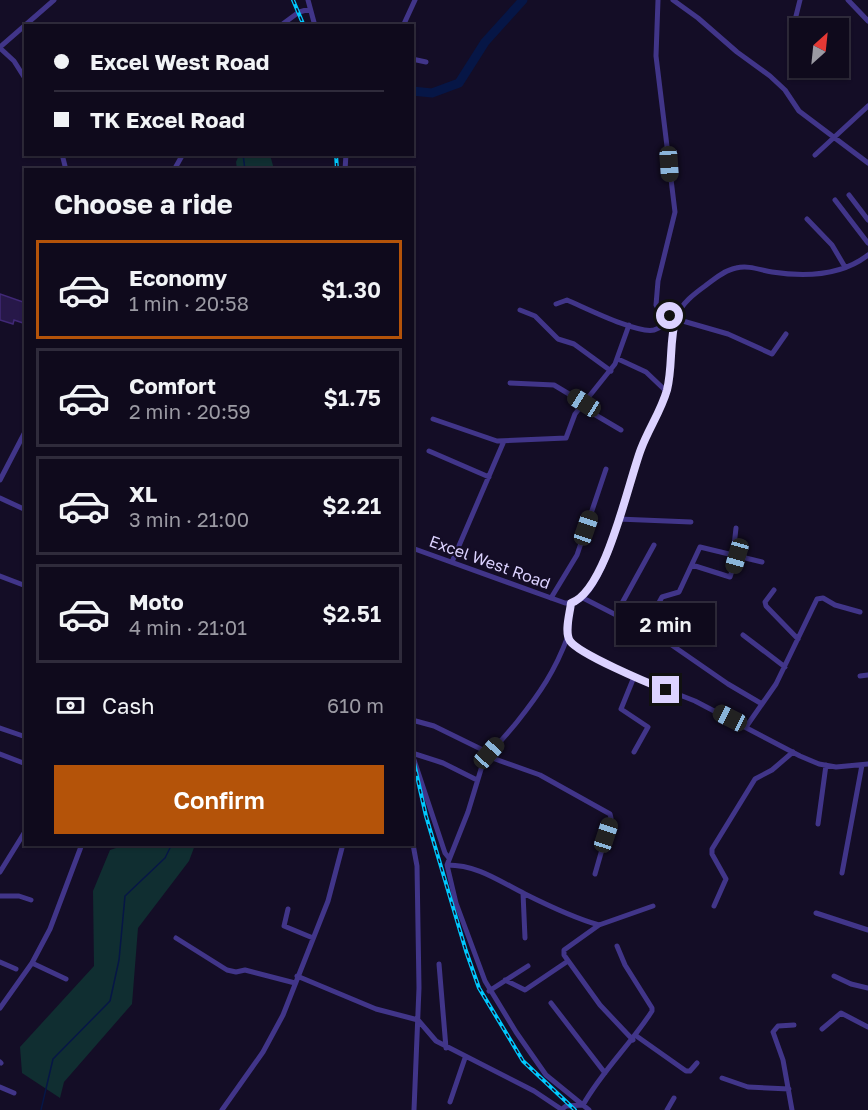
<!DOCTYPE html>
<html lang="en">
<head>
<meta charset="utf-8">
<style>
  :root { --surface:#0f0a1c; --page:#181325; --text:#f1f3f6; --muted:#9b9aa3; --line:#2f2b3b; --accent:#b45309 }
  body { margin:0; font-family:"Golos Text",sans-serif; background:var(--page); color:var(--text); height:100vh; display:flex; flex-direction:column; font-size:22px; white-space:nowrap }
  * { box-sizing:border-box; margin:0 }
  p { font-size:20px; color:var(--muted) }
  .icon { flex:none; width:33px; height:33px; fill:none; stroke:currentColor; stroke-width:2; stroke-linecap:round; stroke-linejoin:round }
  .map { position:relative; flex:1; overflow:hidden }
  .details { position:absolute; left:24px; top:168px; width:390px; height:678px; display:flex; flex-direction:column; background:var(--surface); border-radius:0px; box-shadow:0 2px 4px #0004,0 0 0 2px var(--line) }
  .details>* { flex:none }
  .banner { position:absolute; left:24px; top:24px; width:390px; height:132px; border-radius:0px; box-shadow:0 2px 4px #0004,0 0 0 2px var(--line); display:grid; align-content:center; height:132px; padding:0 30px; background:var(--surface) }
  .needle { width:39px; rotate:27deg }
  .buttons { position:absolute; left:789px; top:18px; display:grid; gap:12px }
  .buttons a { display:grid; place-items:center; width:60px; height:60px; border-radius:0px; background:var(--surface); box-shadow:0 2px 4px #0004,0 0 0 2px var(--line); font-size:30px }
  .end { position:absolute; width:27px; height:27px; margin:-14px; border:8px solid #dcd2ff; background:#111; box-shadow:0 0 0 3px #111 }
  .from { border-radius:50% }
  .bubble { position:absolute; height:42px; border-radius:0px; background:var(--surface); box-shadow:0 2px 4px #0004,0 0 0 2px var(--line); font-size:20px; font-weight:600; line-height:42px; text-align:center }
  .car { position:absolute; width:18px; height:36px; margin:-18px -9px; border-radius:8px; box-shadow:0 0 4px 2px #0007; background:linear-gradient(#222 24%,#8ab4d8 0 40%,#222 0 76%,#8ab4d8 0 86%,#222 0) }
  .banner b { display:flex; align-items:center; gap:21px; height:57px; font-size:22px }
  .banner b+b { border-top:2px solid var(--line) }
  .banner i { width:15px; height:15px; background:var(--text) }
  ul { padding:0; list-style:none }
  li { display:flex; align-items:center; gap:18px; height:99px; margin:0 12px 9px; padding:0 18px; border:3px solid var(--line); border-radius:0px }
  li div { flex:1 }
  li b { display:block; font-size:22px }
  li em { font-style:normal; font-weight:600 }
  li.current { border-color:var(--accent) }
  li>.icon { width:54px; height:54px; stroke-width:1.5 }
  h2 { padding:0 30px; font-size:27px; line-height:72px }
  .pay { display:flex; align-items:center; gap:15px; height:66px; padding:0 30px; font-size:22px }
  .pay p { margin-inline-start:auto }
  .button { display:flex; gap:12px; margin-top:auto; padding:12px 30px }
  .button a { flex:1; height:69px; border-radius:0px; background:var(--accent); color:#fff; font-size:24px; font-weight:600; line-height:69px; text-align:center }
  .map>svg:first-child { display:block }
  .green { fill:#102e31 }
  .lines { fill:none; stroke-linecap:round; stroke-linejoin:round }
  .stream { stroke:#061646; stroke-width:1.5 }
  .river { stroke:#061646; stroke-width:9 }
  .building { fill:#271849; stroke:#402876; stroke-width:1.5 }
  .minor { stroke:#413589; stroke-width:5 }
  .rail-casing { stroke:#00c8fd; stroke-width:4 }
  .rail { stroke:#140d26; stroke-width:1.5; stroke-dasharray:4.5; stroke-linecap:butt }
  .route { stroke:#dcd2ff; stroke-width:8 }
  .labels { text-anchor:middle; stroke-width:4.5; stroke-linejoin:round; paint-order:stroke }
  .street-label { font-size:16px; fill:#dcd2ff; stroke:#140d26 }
</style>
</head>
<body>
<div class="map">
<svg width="868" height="1110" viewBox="0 0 868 1110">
  <rect width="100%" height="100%" fill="#140d26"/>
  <!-- green -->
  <path class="green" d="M239,155H270L274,169H237L236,162Z
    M128,844L195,845L189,861L138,928L132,1004L64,1082L60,1098L22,1073L20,1047L94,966L93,891L110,850Z"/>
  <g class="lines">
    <!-- stream -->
    <path class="stream" d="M243,154L245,170
      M41,1110L53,1059L110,1001L119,960L125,896L165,858L172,844"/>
    <!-- river -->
    <path class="river" d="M412,91L432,93L459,83L485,42L523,0"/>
  </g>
  <!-- building -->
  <path class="building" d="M0,294L26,303V324L14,320L13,324L0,320Z"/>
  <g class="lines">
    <!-- minor -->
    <path class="minor" d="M308,0L315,26
      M658,0L656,56L675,212L658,281L656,305L662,315L728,334L772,354L786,334
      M673,0L698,18L737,52L770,76L785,90L799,111L868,163
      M848,0L868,21
      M280,26L299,12L310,9
      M403,26L415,0
      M795,39L793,28L800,0
      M0,47L54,0
      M0,48L14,61L26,80
      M412,59L426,62
      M62,154L66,170
      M815,155L868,106
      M174,170L183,154
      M345,170L346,154
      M849,195L868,220
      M835,200L868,243
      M807,219L832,245L845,267
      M556,304L567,300C584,307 637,334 654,330C661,328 668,322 673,316
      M520,310L535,316L558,339L574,344L611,371
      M618,359L646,372L666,391
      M510,383L554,385L584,403
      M582,407L621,430
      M433,419L497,441L566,438L575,414L615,364L629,325
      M429,451L489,477
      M0,480L26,430
      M0,498L26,510
      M618,519L691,522
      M412,548L565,603C571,603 577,603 582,598C610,574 627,488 641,451C648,429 662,410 667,388C672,364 667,338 677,316C682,303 694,294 705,286C714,279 725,270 736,268C749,265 760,270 772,272C805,277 841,276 868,255
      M733,555L736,528
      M452,562L504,441
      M692,565L730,577L737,556
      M0,576L26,586
      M774,590L765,602L766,606L798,639
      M551,598L577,555L606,469
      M583,598L663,639L728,684L762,704
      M571,603L568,636L570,641L584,652L634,677L695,701L800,756L819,764L836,767L868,764
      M616,614L654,545
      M644,630L662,597L679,592L700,547L762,562
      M743,635L785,667
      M568,636C555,671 540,693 517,722C505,737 492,749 482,766L468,812L447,865L456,903L485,981L516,1032L546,1075L589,1110
      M860,676L868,675
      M634,677L621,709L648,727L634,752
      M412,720L434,726L489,753L495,759L540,775L610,814L611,818L595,874
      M746,727L776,684L817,599L823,598L835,605L860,612
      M0,728L26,737
      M412,753L443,763L477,780
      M0,754L26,764
      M412,754L445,853L449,858
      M818,824L826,765
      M412,839L417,866L419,988L414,1110
      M447,865C478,865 499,881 525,894C549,906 574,918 599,925L653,906
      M0,872L26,830
      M842,873L862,765
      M523,893L525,938
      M0,896H19L31,900
      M714,906L726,879L712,854V849L755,779L772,770L793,752
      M288,909L284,926L313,938
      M816,913L868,930
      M599,925L564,950V955L600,1005L633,1040
      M176,938L227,970L236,972L245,970L295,983
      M0,962L16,969
      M32,963L66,979
      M439,964L446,1048
      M297,976L376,1009L418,1020L436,1041L534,1091L561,1109
      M834,976L851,984L868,988
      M505,980L525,990L568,961
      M489,991L528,966
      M551,1003L605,1073
      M0,1008L32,963L50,929L82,844
      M822,1029L841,1013L868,1027
      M635,1035L686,1071H690L697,1063
      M0,1062L1,1063
      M722,1078L748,1087L789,1089
      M0,1087L14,1093
      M450,1102L465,1058
      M222,1110L263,1052L283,1015L328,901L343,844
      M561,1110L566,1106L583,1105C602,1071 631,1044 652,1011V1008L625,965L617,946
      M667,1110L674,1098
      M792,1110L783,1060L773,1032L778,1026L794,1025"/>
    <!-- rail casing -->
    <g class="rail-casing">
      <path id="rail" d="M293,0L304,26
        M336,154L337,170
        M412,754L426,816L466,951L479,988L523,1061L575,1110"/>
    </g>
    <!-- rail -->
    <use href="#rail" class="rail"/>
  </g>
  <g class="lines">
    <!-- route -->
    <path class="route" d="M666,690C648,683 579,654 570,641C564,632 570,613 571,603C606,591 628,483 641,449C649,428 661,411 667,390C673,366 669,341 676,317L670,316"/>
  </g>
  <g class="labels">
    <!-- street labels -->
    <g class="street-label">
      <text transform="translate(490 562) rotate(20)" y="6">Excel West Road</text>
    </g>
  </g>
</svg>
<div class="buttons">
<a><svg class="needle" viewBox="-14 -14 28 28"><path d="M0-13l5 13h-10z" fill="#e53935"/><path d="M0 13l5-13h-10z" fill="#9b9aa3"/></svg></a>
</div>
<i class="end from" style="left:670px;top:316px"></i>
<i class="end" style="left:666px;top:690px"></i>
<div class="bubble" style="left:616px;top:603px;width:99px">2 min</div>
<i class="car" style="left:669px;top:164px;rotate:176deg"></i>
<i class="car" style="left:584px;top:403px;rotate:302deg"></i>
<i class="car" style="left:586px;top:528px;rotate:19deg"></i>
<i class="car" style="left:737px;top:556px;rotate:196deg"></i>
<i class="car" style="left:730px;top:718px;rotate:297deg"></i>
<i class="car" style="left:489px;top:753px;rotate:42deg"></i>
<i class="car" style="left:606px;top:835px;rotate:18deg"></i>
<div class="banner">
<b><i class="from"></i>Excel West Road</b>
<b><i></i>TK Excel Road</b>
</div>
<section class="details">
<h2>Choose a ride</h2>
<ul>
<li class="current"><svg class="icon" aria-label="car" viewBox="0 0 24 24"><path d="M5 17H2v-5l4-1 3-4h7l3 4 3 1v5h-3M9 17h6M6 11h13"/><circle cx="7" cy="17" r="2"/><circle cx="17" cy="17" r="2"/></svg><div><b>Economy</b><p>1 min · 20:58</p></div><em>$1.30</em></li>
<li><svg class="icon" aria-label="car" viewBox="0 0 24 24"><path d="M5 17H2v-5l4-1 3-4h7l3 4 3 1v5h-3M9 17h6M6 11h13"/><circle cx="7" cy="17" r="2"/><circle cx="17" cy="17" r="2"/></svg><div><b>Comfort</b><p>2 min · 20:59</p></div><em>$1.75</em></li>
<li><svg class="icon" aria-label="car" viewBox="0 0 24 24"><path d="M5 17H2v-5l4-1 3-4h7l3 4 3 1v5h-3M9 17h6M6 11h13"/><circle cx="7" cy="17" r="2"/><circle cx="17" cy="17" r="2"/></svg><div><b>XL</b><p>3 min · 21:00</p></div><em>$2.21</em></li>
<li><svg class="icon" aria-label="car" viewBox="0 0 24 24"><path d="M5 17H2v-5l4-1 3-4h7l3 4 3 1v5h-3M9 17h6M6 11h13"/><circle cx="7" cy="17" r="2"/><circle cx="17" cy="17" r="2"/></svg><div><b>Moto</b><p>4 min · 21:01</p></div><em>$2.51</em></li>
</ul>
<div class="pay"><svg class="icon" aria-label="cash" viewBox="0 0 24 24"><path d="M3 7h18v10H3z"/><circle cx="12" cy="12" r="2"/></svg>Cash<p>610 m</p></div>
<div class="button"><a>Confirm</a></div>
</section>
</div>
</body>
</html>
